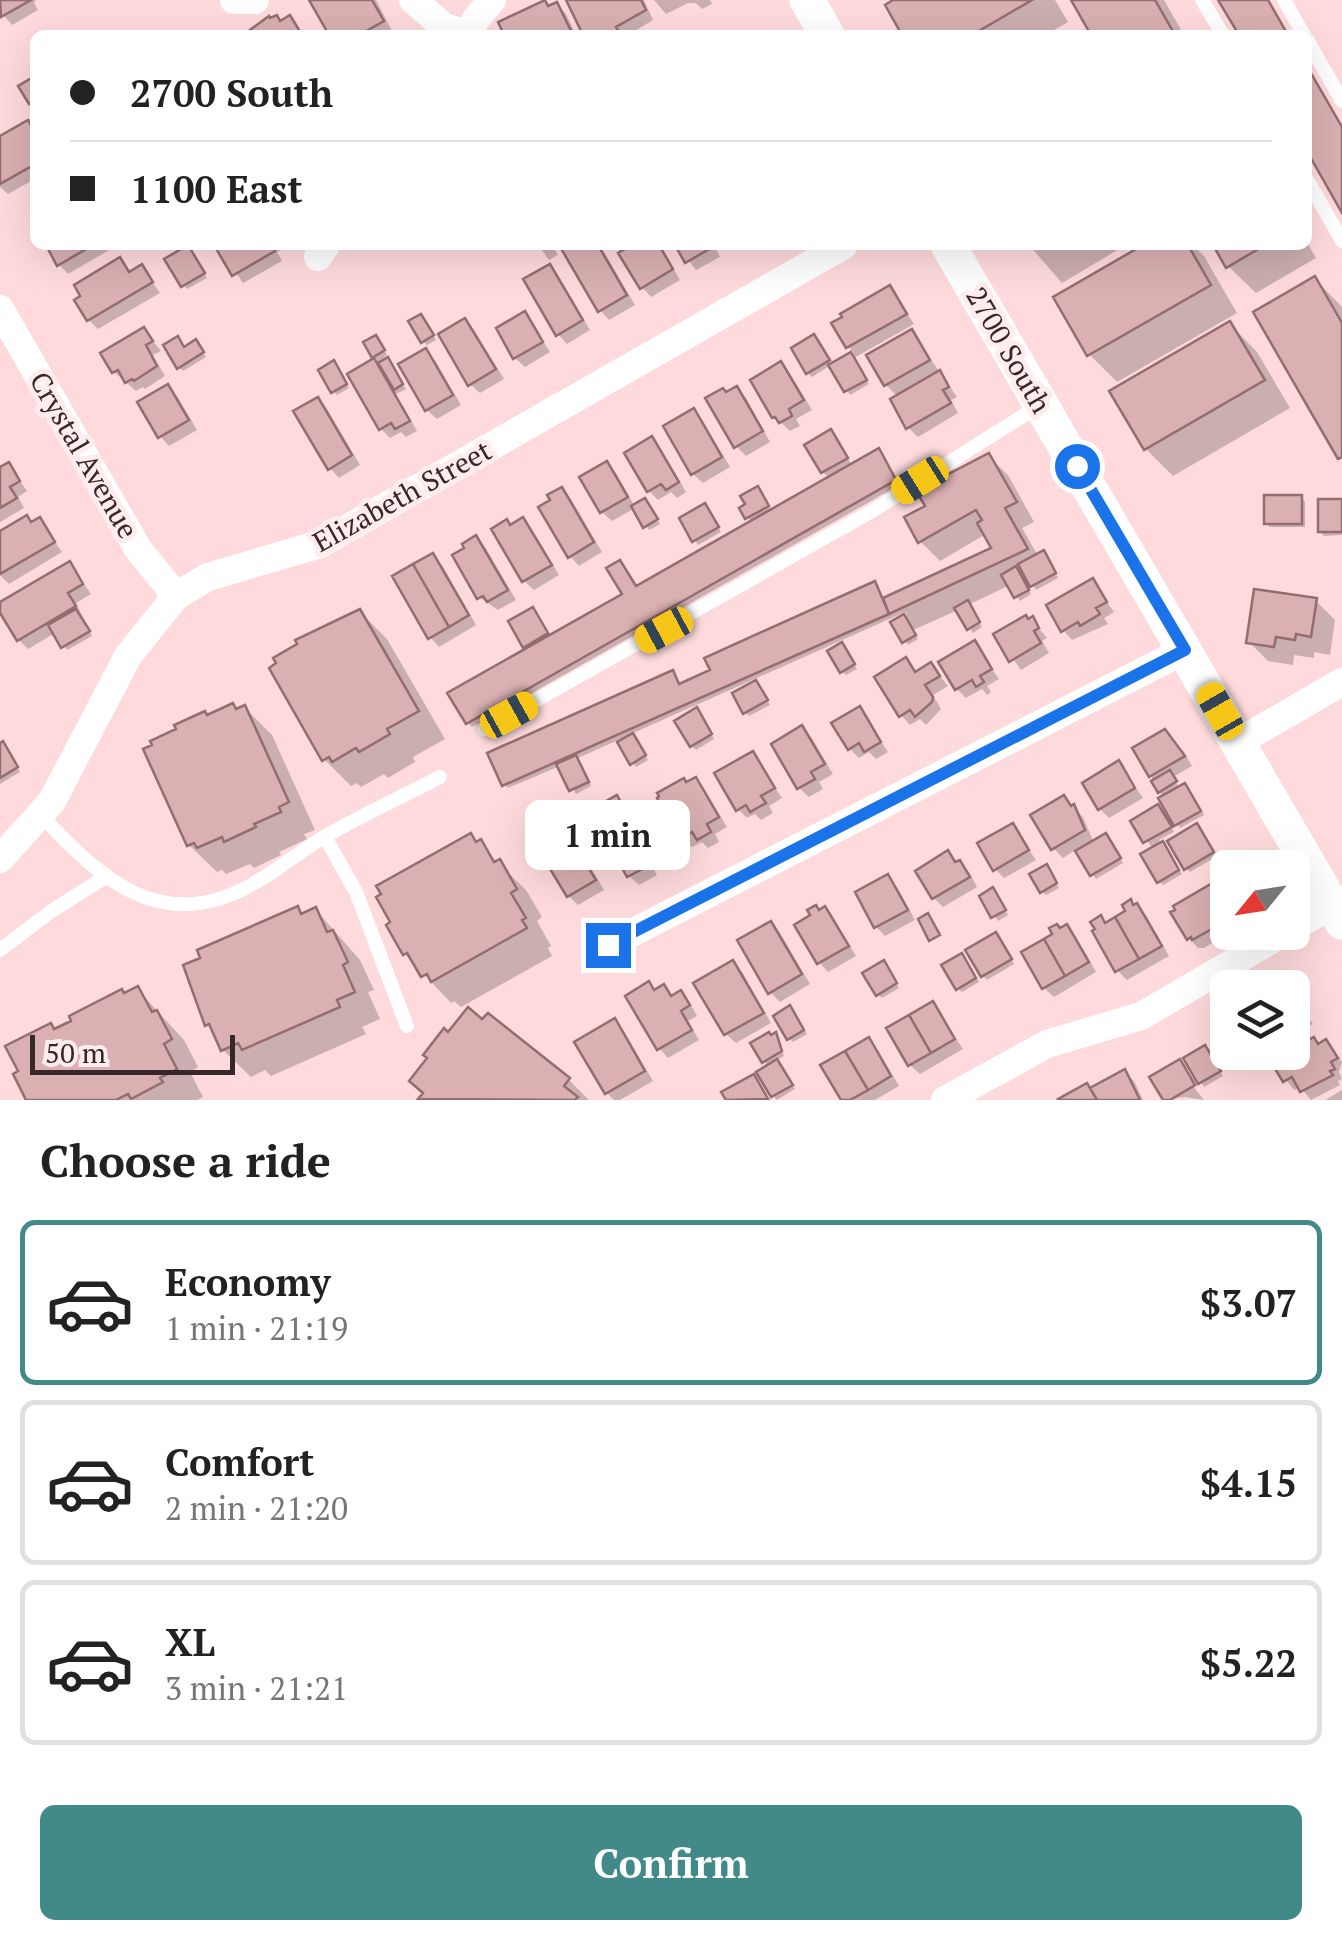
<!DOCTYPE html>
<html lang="en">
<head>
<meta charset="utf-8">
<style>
  :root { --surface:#fff; --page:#f2f2f2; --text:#222; --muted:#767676; --line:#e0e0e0; --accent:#428a89 }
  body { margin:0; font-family:"PT Serif",serif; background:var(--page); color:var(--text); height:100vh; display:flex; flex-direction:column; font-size:38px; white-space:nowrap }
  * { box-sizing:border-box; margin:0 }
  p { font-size:32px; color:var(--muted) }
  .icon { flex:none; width:55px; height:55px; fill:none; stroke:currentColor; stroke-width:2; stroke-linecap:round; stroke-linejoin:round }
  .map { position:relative; height:1100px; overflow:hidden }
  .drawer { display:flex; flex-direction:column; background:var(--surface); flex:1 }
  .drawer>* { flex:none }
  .hud { position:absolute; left:30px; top:30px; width:1282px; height:220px; border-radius:15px; box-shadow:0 10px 40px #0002; display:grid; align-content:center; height:220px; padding:0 40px; background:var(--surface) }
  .needle { width:65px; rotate:240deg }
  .controls { position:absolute; left:1210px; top:850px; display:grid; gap:20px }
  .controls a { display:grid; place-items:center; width:100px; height:100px; border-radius:15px; background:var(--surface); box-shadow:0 10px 40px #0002; font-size:50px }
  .scale { position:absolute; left:30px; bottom:25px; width:205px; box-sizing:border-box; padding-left:10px; border:5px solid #382728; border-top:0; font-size:28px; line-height:35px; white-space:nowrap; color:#382728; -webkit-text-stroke:8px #ffeded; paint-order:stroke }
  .end { position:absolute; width:45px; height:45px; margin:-22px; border:12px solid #1a73e8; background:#fff; box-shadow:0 0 0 5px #fff }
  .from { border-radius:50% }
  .bubble { position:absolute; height:70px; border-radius:15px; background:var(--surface); box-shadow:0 10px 40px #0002; font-size:32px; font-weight:700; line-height:70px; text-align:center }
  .car { position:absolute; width:30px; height:60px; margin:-30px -15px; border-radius:12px; box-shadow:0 0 8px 2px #0007; background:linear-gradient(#f5c518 24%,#345 0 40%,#f5c518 0 76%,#345 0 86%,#f5c518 0) }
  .hud b { display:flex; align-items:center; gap:35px; height:95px; font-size:38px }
  .hud b+b { border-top:2px solid var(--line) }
  .hud i { width:25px; height:25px; background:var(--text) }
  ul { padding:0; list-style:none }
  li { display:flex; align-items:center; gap:30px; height:165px; margin:0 20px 15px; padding:0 20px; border:5px solid var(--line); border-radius:15px }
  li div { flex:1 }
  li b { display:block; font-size:38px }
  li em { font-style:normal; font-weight:700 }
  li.selected { border-color:var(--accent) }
  li>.icon { width:90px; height:90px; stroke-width:1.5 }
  h2 { padding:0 40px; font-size:45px; line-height:120px }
  .button { display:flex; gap:20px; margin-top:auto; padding:20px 40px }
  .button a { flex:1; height:115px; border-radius:15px; background:var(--accent); color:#fff; font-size:40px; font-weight:700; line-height:115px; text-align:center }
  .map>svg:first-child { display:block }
  .shadow { fill:#0003 }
  .building { fill:#dab0b2; stroke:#946d70; stroke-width:2.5 }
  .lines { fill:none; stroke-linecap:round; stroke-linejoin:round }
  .service { stroke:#fff; stroke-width:14 }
  .minor { stroke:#fff; stroke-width:28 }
  .tertiary { stroke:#fff; stroke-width:35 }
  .route { stroke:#1a73e8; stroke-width:12 }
  .labels { text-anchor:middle; stroke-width:10; stroke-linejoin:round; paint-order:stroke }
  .street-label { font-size:28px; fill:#382728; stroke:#ffeded }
</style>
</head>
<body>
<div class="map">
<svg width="1342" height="1100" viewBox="0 0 1342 1100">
  <rect width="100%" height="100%" fill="#fedadc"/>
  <!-- shadow -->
  <path class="shadow" d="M0,0H36L34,3L38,10L12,25L0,11Z
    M312,0H376L392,31L384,35H332Z
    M569,0H644L653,20L628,35H588Z
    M654,0H710L712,4L702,9L696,3H688L666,14Z
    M898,0H1055L1068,22L1045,35H905Z
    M1074,0H1164L1184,35H1094Z
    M557,5L566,14L576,35H506Z
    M28,123L35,130V179L8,194L0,187V139Z
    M1308,244L1316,258L1256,293L1228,266L1216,245Z
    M51,245H118L68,274L59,264Z
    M217,245H278L281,250L277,252L282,261L243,283Z
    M538,245H552L558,255L549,260Z
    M562,245H600L635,305L609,320L600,310Z
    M616,245H660L680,280L651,297L642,287Z
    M677,245H714L720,257L696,270Z
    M1029,245H1126L1062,283Z
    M1148,245H1193L1204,256L1237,313L1117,382L1089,354Z
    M192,252L207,278L187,289L183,285Z
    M120,260L132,274L142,267L160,293L98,329L89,320Z
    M549,267L559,277L590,330L567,344L558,334Z
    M1315,279L1342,307V459L1257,313Z
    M890,288L914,324L854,358L869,384L850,395L831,365L812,377L808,373L818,341L832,366L854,353L848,346Z
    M525,314L550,352L525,367L515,358Z
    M425,321L436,340L427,345L423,341Z
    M465,321L474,330L504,379L480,393L470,384Z
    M1230,324L1257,352L1290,408L1173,476L1146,449Z
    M144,330L161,351L153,355L165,376L145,389L143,387L136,391L114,372Z
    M912,332L957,397L951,400L958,413L918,437L908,427L898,397L886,385Z
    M380,342L387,355L384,357L406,389L396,394L417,431L406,437L401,432L390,438L381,429L350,375L377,360L374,356Z
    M199,347L206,357L183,371L179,367L185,349Z
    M425,351L435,360L461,405L437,419L427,410L402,365Z
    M781,365L790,374L812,410L796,419L800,426L790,431L775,417Z
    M337,367L349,388L337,395L333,391Z
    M168,387L177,396L197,430L169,446L160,436Z
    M736,389L746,398L770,442L746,456L736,446L726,395Z
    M318,400L327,409L360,465L339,478L330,468Z
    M693,411L703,421L730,467L703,483L693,474Z
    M835,436L852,466L882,456L899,485L472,727L468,723L527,650L511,622L536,614L550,637L752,523L742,509L761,493L772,512L830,479L823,472Z
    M651,440L661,449L686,492L677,498L671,492L658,500L649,491Z
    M988,456L1008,475L1034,522L1022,528L1038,556L1047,557L1058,578L1036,590L1028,577L1023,579L1031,594L1020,601L1010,585L968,605L982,627L973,633L958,610L913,630L918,639L908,645L893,623L907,615L905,612L631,734L648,760L636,767L618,740L578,758L591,786L576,794L560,766L508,788L504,784L673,672L681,686L874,584L884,601L995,549L986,534L940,561L920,541L928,507Z
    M606,464L616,473L635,507L648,505L660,524L649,530L635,508L612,521L602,512L582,478Z
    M9,465L27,491L18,497L24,508L0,522V470Z
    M562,490L571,499L602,552L579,566L570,556Z
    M1301,497L1305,502V527H1270L1266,523Z
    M1342,502V535L1324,536L1320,531Z
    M709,510L721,532L698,545L682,519Z
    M39,520L62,552L9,584L0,575V534Z
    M523,520L532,530L559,575L534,590L524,581L494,530L511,527Z
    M476,538L485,547L516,600L498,610L479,597Z
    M432,556L442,565L476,625L439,647L430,637Z
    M70,564L91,594L76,603L92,636L67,650L55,633L28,649L19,640L0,605Z
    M1092,581L1114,612L1104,618L1108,624L1072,640L1063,630Z
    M1316,601L1335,620L1330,655L1314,652V658L1294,655L1293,665L1268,661L1249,642Z
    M360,612L387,639L445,739L413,757L415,762L388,778L384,774L361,787L357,783L351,786L324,759Z
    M1032,620L1047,638L1042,641L1049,653L1021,670L996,635Z
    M975,644L999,679L987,686L991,692L987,695L982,689L966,698L957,689Z
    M846,649L857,669L846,675L842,671Z
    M906,660L917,673L931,665L948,686L933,695L941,709L926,725L920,719L910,725L901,715Z
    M760,687L770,705L749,716L745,712Z
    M245,708L272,735L315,830L304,834L307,839L279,852L281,855L254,868L250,864L226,874L222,870L217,872L189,845L208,717Z
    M859,710L888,752L876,759L869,752L859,758L850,749Z
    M700,715L714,739L696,750L692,746Z
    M802,728L811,737L833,774L819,782L823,789L809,797L799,788L774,745Z
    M1164,732L1184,752L1192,766L1173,777L1180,789L1189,790L1204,815L1180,828L1151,776Z
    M0,745L6,748L20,772L0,784Z
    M752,754L782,798L769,806L773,813L761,820L755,814L747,818L738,809Z
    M1119,764L1143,798L1109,818L1100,809Z
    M696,780L705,790L727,827L715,834L719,842L708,848L702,842L692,847L682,838L687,785Z
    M616,798L640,816L664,859L652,866L657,875L639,885L629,876Z
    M1063,798L1083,817L1094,843L1110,840L1123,863L1096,879L1077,849L1063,858L1053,848Z
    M1162,811L1174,832L1159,840L1182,874L1163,885L1159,881L1153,849L1134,822Z
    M562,826L572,836L604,890L578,905L569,896Z
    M1012,826L1036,860L1004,878L995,869Z
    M1201,830L1216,857L1190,872L1186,868Z
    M470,836L526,890L542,917L537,921L551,946L548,948L552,956L461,1007L454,1001L451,1003L405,954Z
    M948,853L969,872L977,887L943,907L934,898Z
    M1050,871L1059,888L1046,895L1042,891Z
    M888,877L897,887L915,920L885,936L876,927Z
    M1228,877V932H1230L1204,948H1198L1189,938Z
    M997,895L1008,915L998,921L982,897Z
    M1131,902L1146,915L1169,956L1127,980L1117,970L1107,925L1129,912Z
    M297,909L304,916L316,910L360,960L374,990L368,992L380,1019L362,1027L366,1034L271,1076L265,1070L251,1077L223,1050L216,1033L207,1025Z
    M825,909L834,919L856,956L828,972L819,962Z
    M771,924L780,933L810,984L780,1002L770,992Z
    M1066,927L1076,937L1096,972L1054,997L1044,988L1055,935Z
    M1000,940L1014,964L987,980L983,976Z
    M966,960L979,982L962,992L958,988Z
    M733,963L742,972L771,1023L736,1043L726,1034L697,984Z
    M887,967L899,988L882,998L878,994Z
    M664,987L674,997L681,993L690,1003L697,1016L688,1021L699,1040L668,1058L659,1048L656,992Z
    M137,989L184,1040L198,1067L190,1072L203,1097L197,1100H31L56,1031Z
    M1292,993L1313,1024L1292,1036Z
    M932,1004L963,1049L920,1074L910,1065Z
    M794,1012L807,1034L793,1042L789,1038Z
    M488,1016L569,1080L589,1100H423L449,1035L483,1023Z
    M615,1022L624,1031L653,1081L620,1100H614L607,1093Z
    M776,1035L784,1056L776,1061L795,1089L777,1100L773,1096L769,1067L764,1061L771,1038Z
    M868,1041L878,1050L899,1086L875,1100H844Z
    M1326,1042L1342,1062L1339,1072L1342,1079L1338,1081L1340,1085L1311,1100L1300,1087L1294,1090L1274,1063Z
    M1209,1052L1223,1076L1204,1087L1187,1059Z
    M1236,1052H1264L1246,1063Z
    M1184,1066L1196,1090L1204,1100L1184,1097L1166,1100Z
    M1125,1072L1134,1081L1143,1100H1062L1091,1091Z
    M1342,1090V1100H1325Z"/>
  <!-- building -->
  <path class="building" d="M0,0H31L1,17Z
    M309,0H372L384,21L359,35H329Z
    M545,0L548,6L557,2L573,35H504L498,22Z
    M566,0H641L646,10L616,27L621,35H583Z
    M893,0H1032L972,35H902L885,5Z
    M1071,0H1155L1175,35H1091Z
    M1218,0H1268L1288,35H1239Z
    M277,15L280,21L290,15L302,35H243L269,16L270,18Z
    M1308,68L1342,127V213L1308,153Z
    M35,76V101L29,104L18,86Z
    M28,120L35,132V171L32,166L0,184V136Z
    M46,245H93L57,266Z
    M188,245L205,273L181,287L164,259Z
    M214,245H271L275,251L232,276Z
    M559,245H598L627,295L598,312Z
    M632,245H659L673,269L640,289L618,253Z
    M675,245H712L713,247L685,263Z
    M1143,245H1188L1211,285L1087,356L1053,297Z
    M1213,245H1265L1226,268Z
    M120,257L129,272L142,264L153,282L87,321L74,300L80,296L74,285Z
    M550,264L583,320L556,336L523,279Z
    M1315,276L1342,323V457L1338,459L1253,312Z
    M890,285L907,314L846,348L831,323L842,317L840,314Z
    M525,311L543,342L513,359L496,328Z
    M421,314L434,335L421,343L408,321Z
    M465,318L496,369L468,386L438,334Z
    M1230,321L1265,380L1144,450L1109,391Z
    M144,327L153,341L146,345L157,366L134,381L132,379L125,383L118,370L112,373L100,353Z
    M912,329L930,360L884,386L866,355Z
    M814,334L830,360L806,374L791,348Z
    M376,335L385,350L372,358L363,342Z
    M178,336L184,347L196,339L204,352L177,369L163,345Z
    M426,348L453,395L425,411L398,364Z
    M851,352L867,380L844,392L828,365Z
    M388,357L403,384L394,390L378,363Z
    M374,358L410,421L395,429L391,423L379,430L347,374Z
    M334,360L347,384L331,393L318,370Z
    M781,361L804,400L789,409L792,416L779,423L775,417L772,418L750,380Z
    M940,370L949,387L943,390L951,403L906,429L890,399Z
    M168,384L189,420L158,438L137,402Z
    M737,386L763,431L734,448L705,398L723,388L726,392Z
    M318,397L352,455L328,470L293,411Z
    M694,408L722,457L691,475L663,426Z
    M831,429L848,458L821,473L804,445Z
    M652,436L679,482L666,490L661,484L647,492L624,453Z
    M879,448L896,480L466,724L447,693L622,594L606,568L620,560L636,586Z
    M989,453L1017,502L1005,508L1028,549L889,614L883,598L991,548L977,523L982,520L976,510L918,543L904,517L925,506L916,491Z
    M607,461L628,497L600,513L579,477Z
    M9,462L20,481L10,487L17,498L0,508V467Z
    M758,486L769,506L745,519L739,508L745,504L740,496Z
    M562,487L594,542L568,558L538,507L550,500L547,495Z
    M1264,495H1302V524H1264Z
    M645,498L658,519L643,528L631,506Z
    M1318,499H1342V532H1318Z
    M705,503L719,527L692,542L679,518Z
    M27,515L31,522L40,517L55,542L0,574V531Z
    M523,517L552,565L522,582L491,529L507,519L510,525Z
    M476,535L508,590L487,602L483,596L477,599L452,555L464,548L462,544Z
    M1044,550L1056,573L1030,587L1018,564Z
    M433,553L469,615L449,627L413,564Z
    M70,561L83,584L68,593L76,606L17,641L0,613V602Z
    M413,564L449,627L428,639L392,576Z
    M1016,566L1029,590L1014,598L1001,575Z
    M1093,578L1107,602L1096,608L1100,614L1080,626L1078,622L1061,632L1046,605Z
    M875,581L889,614L502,786L487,753L673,670L679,684L710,670L704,658Z
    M1254,589L1317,598L1311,637L1296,634L1295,640L1276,637L1274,647L1246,643Z
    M968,600L980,622L967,630L954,608Z
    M533,607L548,633L523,648L508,621Z
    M76,609L90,631L61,648L48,625Z
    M360,609L419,711L387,729L390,734L359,752L356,748L332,762L329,757L322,761L269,668L276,663L273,658L297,644L295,640Z
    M904,614L916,635L902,643L890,622Z
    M1026,615L1028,619L1033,616L1039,628L1034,631L1041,643L1009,662L993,634Z
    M975,640L992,669L980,676L984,682L976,687L972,680L955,690L938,662Z
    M842,642L855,664L840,673L827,651Z
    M906,657L915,672L931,662L940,676L925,685L933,697L932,702L915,717L910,710L899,717L874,677Z
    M756,680L768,700L743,714L732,693Z
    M233,703L236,709L245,705L289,802L279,807L281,812L254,824L256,827L224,842L222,837L197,848L194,843L187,846L143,749L152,745L150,741L176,729L174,725L205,711L207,715Z
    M860,706L881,742L864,752L859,743L848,750L831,723Z
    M697,707L712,734L690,747L674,721Z
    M802,725L825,764L811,772L815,779L797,789L771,744Z
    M1165,729L1185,756L1149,777L1132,748Z
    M633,733L646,755L630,765L617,742Z
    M3,741L18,767L0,778V743Z
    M753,751L775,788L761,796L766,803L750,812L746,805L736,811L714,773Z
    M576,755L589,782L569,791L556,764Z
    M1119,760L1135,788L1098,810L1082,783Z
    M1170,770L1177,781L1158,793L1151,781Z
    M696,777L719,817L707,824L711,832L697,840L692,832L680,840L657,798L659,796L657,793L684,778L686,782Z
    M1185,783L1201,811L1174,826L1158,798Z
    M617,795L624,808L631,804L657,849L645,856L650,865L627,877L590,810Z
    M1064,795L1071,806L1074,804L1085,830L1051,850L1030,815Z
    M1158,804L1172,827L1143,843L1130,821Z
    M563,823L579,852L550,869L533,840Z
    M1013,823L1029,850L993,871L977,843Z
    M1197,823L1214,852L1184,870L1167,841Z
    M471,833L476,842L481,839L494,862L500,859L517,889L511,893L526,918L522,920L527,928L431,982L427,974L421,977L407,953L403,955L386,925L390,922L376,897L381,894L376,886Z
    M1106,833L1121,858L1090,876L1075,851Z
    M1163,841L1179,870L1157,883L1140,854Z
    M948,850L955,862L960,860L970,877L932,899L915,871Z
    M579,852L596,880L567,897L550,869Z
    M1047,864L1057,883L1040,893L1029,874Z
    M888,874L908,910L874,928L855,892Z
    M1228,874V920L1192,940L1191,937L1187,940L1170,912L1175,910L1173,906Z
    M993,887L1006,910L991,918L979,896Z
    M1131,899L1133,905L1137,903L1162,946L1139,959L1115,917L1125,911L1122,905Z
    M816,905L819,910L825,906L849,946L817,964L794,925L810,915L807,910Z
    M298,906L301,914L316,907L327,932L333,930L348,962L343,965L355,992L337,1000L340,1007L242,1050L238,1043L221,1051L209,1024L205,1026L183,965L200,958L197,950Z
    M928,913L940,935L929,941L918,919Z
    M1101,915L1105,923L1115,917L1139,959L1115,972L1092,931L1095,929L1090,922Z
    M771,921L802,974L768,994L737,940Z
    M1057,924L1060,928L1067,924L1089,962L1065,976L1044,939L1052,934L1049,928Z
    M996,932L1012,959L981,977L965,950Z
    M1044,939L1065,976L1042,989L1021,952Z
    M962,953L976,978L956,990L941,965Z
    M733,960L764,1013L724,1035L693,983Z
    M884,960L897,983L876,996L862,973Z
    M649,981L654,990L664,984L671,996L681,990L690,1005L681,1011L692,1030L657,1050L625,996Z
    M138,986L152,1012L157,1010L172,1039L164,1044L177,1069L160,1078L163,1082L131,1099L128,1094L116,1100H26L13,1074L18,1071L5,1046L51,1023L54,1029L71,1021L69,1016L122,989L124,993Z
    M933,1001L955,1039L931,1053L909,1015Z
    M790,1005L804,1030L787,1040L773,1016Z
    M468,1007L482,1019L488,1013L570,1078L564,1086L578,1097L575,1100L418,1099L423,1093L409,1081L427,1058L423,1055L444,1028L448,1032Z
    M909,1015L931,1053L908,1066L886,1028Z
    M615,1018L645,1071L605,1094L574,1042Z
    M769,1032L771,1035L776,1032L782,1051L762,1063L750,1043Z
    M869,1037L891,1076L868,1090L845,1051Z
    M1314,1037L1318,1044L1326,1039L1338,1058L1331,1062L1335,1069L1330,1071L1333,1075L1300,1092L1292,1077L1283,1082L1271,1062L1292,1052V1049Z
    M1205,1045L1221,1071L1198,1084L1183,1058Z
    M845,1051L868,1090L850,1100H841L820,1065Z
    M777,1059L793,1085L771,1097L756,1072Z
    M1180,1059L1195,1085L1170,1100H1163L1149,1077Z
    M1125,1069L1140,1100H1097L1090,1088Z
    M754,1074L768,1099L726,1100L721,1092Z
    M1087,1083L1097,1100H1059L1058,1099Z"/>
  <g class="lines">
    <!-- service -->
    <path class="service" d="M1202,0L1223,35
      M1284,0L1304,35
      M1308,41L1342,101
      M1308,181L1342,241
      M485,729L874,510L1040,405
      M42,816C103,882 163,935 253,884C278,870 300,851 324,837C362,815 402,797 440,777
      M325,837L356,892L407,1026
      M0,950L50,912L107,876"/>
    <!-- minor -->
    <path class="minor" d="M234,0H255
      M413,0L444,27L467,34
      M467,35L476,19L492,0
      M318,257L326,245
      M0,309L138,549L176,596
      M1238,742L1342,682
      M0,859L52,801L128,656L176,596L208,577L320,544L844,245
      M1292,928L1332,905
      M608,945L1185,650
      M945,1100L1047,1044L1141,1016L1285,932"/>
    <!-- tertiary -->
    <path class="tertiary" d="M807,0L827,35
      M948,245L1342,922"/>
  </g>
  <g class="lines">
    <!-- route -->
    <path class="route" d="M608,945L1185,650L1077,466"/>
  </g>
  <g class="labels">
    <!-- street labels -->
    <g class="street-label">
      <text transform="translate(1009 350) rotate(60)" y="10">2700 South</text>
      <text transform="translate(84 455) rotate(60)" y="10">Crystal Avenue</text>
      <text transform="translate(402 496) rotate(-29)" y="10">Elizabeth Street</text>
    </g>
  </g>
</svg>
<div class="controls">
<a><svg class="needle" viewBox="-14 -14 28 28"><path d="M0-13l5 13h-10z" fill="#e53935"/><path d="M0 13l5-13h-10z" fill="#767676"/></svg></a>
<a><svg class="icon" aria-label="layers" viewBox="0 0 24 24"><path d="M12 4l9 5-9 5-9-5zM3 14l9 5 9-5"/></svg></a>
</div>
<div class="scale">50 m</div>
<i class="end from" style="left:1077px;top:466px"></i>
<i class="end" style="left:608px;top:945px"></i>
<div class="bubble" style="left:525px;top:800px;width:165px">1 min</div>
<i class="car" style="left:920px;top:480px;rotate:238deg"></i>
<i class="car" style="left:664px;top:630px;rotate:242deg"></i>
<i class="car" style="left:1220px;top:711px;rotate:330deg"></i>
<i class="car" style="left:509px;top:715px;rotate:61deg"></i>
<div class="hud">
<b><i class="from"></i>2700 South</b>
<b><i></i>1100 East</b>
</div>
</div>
<section class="drawer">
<h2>Choose a ride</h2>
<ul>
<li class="selected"><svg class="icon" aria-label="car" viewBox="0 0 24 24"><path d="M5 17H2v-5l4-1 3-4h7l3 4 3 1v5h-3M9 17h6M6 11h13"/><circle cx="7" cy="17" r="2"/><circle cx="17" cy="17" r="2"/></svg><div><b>Economy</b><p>1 min · 21:19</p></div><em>$3.07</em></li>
<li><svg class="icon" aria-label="car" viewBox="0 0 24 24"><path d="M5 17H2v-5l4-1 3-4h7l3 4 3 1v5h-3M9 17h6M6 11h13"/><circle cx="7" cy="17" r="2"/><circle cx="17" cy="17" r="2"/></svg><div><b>Comfort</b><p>2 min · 21:20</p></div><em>$4.15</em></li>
<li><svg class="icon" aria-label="car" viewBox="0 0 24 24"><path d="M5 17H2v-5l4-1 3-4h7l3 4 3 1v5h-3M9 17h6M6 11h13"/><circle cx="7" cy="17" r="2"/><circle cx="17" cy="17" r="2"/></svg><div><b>XL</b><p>3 min · 21:21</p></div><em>$5.22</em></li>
</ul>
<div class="button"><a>Confirm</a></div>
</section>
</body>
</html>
